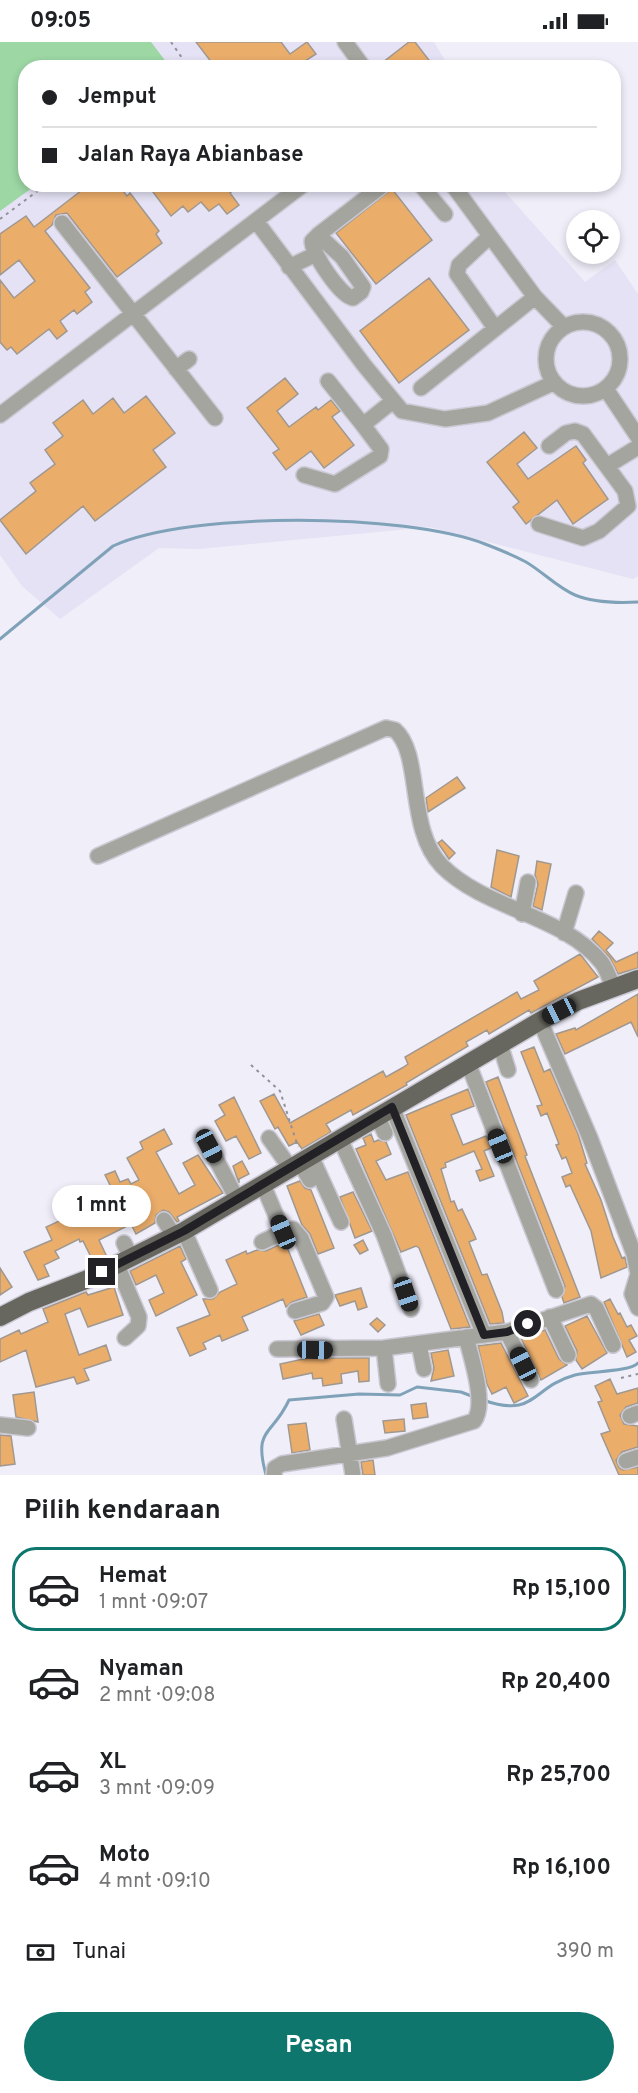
<!DOCTYPE html>
<html lang="id">
<head>
<meta charset="utf-8">
<style>
  :root { --surface:#fff; --page:#f6f6f6; --text:#202124; --muted:#757577; --line:#e0e0e0; --accent:#0f766e }
  body { margin:0; font-family:Overpass,sans-serif; background:var(--page); color:var(--text); height:100vh; display:flex; flex-direction:column; font-size:22px; white-space:nowrap }
  * { box-sizing:border-box; margin:0 }
  p { font-size:20px; color:var(--muted) }
  .icon { flex:none; width:33px; height:33px; fill:none; stroke:currentColor; stroke-width:2; stroke-linecap:round; stroke-linejoin:round }
  .map { position:relative; height:1433px; overflow:hidden }
  .details { display:flex; flex-direction:column; background:var(--surface); flex:1 }
  .details>* { flex:none }
  .top-card { position:absolute; left:18px; top:18px; width:603px; height:132px; border-radius:24px; box-shadow:0 3px 9px #0003; display:grid; align-content:center; height:132px; padding:0 24px; background:var(--surface) }
  .tools { position:absolute; left:566px; top:168px; display:grid; gap:12px }
  .tools a { display:grid; place-items:center; width:54px; height:54px; border-radius:50%; background:var(--surface); box-shadow:0 3px 9px #0003; font-size:30px }
  .end { position:absolute; width:27px; height:27px; margin:-14px; border:8px solid #222125; background:#fff; box-shadow:0 0 0 3px #fff }
  .from { border-radius:50% }
  .bubble { position:absolute; height:42px; border-radius:21px; background:var(--surface); box-shadow:0 3px 9px #0003; font-size:20px; font-weight:700; line-height:42px; text-align:center }
  .car { position:absolute; width:18px; height:36px; margin:-18px -9px; border-radius:8px; box-shadow:0 0 4px 2px #0007; background:linear-gradient(#222 24%,#8ab4d8 0 40%,#222 0 76%,#8ab4d8 0 86%,#222 0) }
  .top-card b { display:flex; align-items:center; gap:21px; height:57px; font-size:22px }
  .top-card b+b { border-top:2px solid var(--line) }
  .top-card i { width:15px; height:15px; background:var(--text) }
  ul { padding:0; list-style:none }
  li { display:flex; align-items:center; gap:18px; height:84px; margin:0 12px 9px; padding:0 12px; border:3px solid transparent; border-radius:24px }
  li div { flex:1 }
  li b { display:block; font-size:22px }
  li em { font-style:normal; font-weight:700 }
  li.active { border-color:var(--accent) }
  li>.icon { width:54px; height:54px; stroke-width:1.5 }
  h2 { padding:0 24px; font-size:27px; line-height:72px }
  .pay { display:flex; align-items:center; gap:15px; height:66px; padding:0 24px; font-size:22px }
  .pay p { margin-inline-start:auto }
  .button { display:flex; gap:12px; margin-top:auto; padding:12px 24px }
  .button a { flex:1; height:69px; border-radius:36px; background:var(--accent); color:#fff; font-size:24px; font-weight:700; line-height:69px; text-align:center }
  .status { display:flex; justify-content:space-between; align-items:center; height:42px; padding:0 30px; background:var(--surface); direction:ltr }
  .status svg { height:16px; fill:currentColor }
  .map>svg:first-child { display:block }
  .built { fill:#e4e2f4 }
  .green { fill:#9cd7a4 }
  .lines { fill:none; stroke-linecap:round; stroke-linejoin:round }
  .stream { stroke:#80a2b9; stroke-width:3 }
  .building { fill:#ebad6a; stroke:#a09890; stroke-width:1.5; fill-rule:evenodd }
  .minor-casing { stroke:#cac9d3; stroke-width:18 }
  .major-casing { stroke:#cac9d3; stroke-width:21 }
  .path { stroke:#929198; stroke-width:2; stroke-dasharray:3 4.5; stroke-linecap:butt }
  .minor { stroke:#a5a5a0; stroke-width:15 }
  .major { stroke:#67675f; stroke-width:18 }
  .route { stroke:#222125; stroke-width:8 }
</style>
</head>
<body>
<div class="status"><b>09:05</b><svg viewBox="0 0 49 12"><path d="M0 12V9h3v3zM5 12V6h3v6zM10 12V3h3v9zM15 12V0h3v12zM26 1h20v11H26zM47 4h2v5h-2z"/></svg></div>
<div class="map">
<svg width="638" height="1433" viewBox="0 0 638 1433">
  <rect width="100%" height="100%" fill="#efeef9"/>
  <!-- built -->
  <path class="built" d="M0,0H434L449,25L26,26V142L499,143L585,240L615,218L638,252V534L633,537L430,485L199,507L159,506L60,577L22,544L0,513Z"/>
  <!-- green -->
  <path class="green" d="M0,0H151L170,25L26,26V142L36,143L0,169Z"/>
  <g class="lines">
    <!-- stream -->
    <path class="stream" d="M0,597L113,504C190,469 405,471 485,502C498,507 513,513 526,520C543,530 558,546 575,553C594,561 618,561 638,560
      M483,1358C536,1377 531,1345 575,1333C591,1329 629,1330 638,1321
      M266,1433C253,1385 272,1395 289,1358L359,1352L400,1353L417,1345L461,1350L474,1355"/>
  </g>
  <!-- building -->
  <path class="building" d="M196,0H281L290,12L307,0L316,12L305,19L310,26H224L220,20L216,23L212,21Z
    M409,0H415L435,26H386L382,21Z
    M90,142H118L127,154L130,151L159,189L156,192L162,201L117,235L67,171L56,173L52,183L45,189L90,246L85,250L92,260L77,272L74,268L60,279L67,289L57,297L49,287L17,312L11,305L7,308L0,300V238L14,256L35,239L19,218L0,233V192L26,174L34,185Z
    M147,142H241L230,151L239,163L227,172L219,162L209,169L201,160L188,170L183,164L171,174Z
    M392,147L432,198L376,242L336,191Z
    M429,236L469,288L399,341L360,289Z
    M285,336L298,352L277,369L289,385L316,365L318,368L331,358L340,369L332,375L354,403L324,426L311,409L286,428L273,411L279,407L247,366Z
    M146,354L175,391L153,408L166,425L95,479L83,464L26,512L0,478L36,449L30,441L55,422L45,408L63,394L53,381L83,358L93,372L113,356L124,371Z
    M524,390L537,406L517,422L528,437L576,404L586,418L583,421L608,457L573,482L557,458L526,482L513,465L519,460L487,420Z
    M457,735L465,746L428,770L426,756Z
    M442,798L455,811L449,817L438,801Z
    M497,808L519,814L511,855L491,845Z
    M537,819L551,822L542,868L533,864L538,842L535,833Z
    M599,889L613,901L606,908L616,920L638,910V926L618,932L610,916L592,897Z
    M580,912L598,935L531,971L529,968L489,992L487,988L466,1000L468,1004L406,1041L407,1043L353,1073L351,1068L326,1082L331,1090L302,1107L297,1100L289,1104L278,1085L275,1087L260,1059L274,1052L290,1081L383,1029L386,1035L402,1026L408,1022L405,1015L517,950L521,957L539,948L534,939Z
    M638,952V995L631,980L565,1012L556,992L575,986L576,988Z
    M534,1005L544,1030L550,1027L578,1092L587,1121L585,1122L601,1158L613,1195L622,1216L625,1215L627,1225L601,1236L591,1189L570,1143L566,1145L562,1135L572,1131L566,1115L562,1117L556,1103L559,1102L547,1071L541,1074L537,1064L542,1063L521,1010Z
    M498,1035L527,1113L525,1114L580,1255L564,1261L562,1255L565,1244L486,1040Z
    M468,1047L474,1064L451,1073L463,1103L486,1094L491,1106L484,1109L494,1134L480,1139L476,1129L482,1127L474,1109L445,1121L446,1125L441,1127L451,1160L454,1159L458,1169L462,1167L473,1190L476,1197L469,1200L482,1233L487,1232L502,1270L504,1281L490,1282L406,1073Z
    M234,1055L261,1111L249,1117L236,1094L226,1099L215,1079L225,1073L219,1063Z
    M164,1087L172,1102L156,1110L179,1152L195,1143L183,1121L198,1113L223,1151L177,1175L179,1179L177,1180L169,1170L163,1168L156,1173L155,1181L136,1192L131,1182L99,1198L106,1213L93,1219L83,1199L80,1200L79,1197L55,1209L59,1216L44,1223L49,1234L38,1238L24,1210L52,1198L46,1185L68,1175L65,1170L84,1161L82,1158L111,1145L105,1133L115,1129L120,1140L128,1137L131,1142L139,1138L127,1116L143,1107L140,1100ZM114,1152L122,1167L100,1177L93,1163Z
    M371,1092L374,1100L378,1098L386,1100L391,1112L376,1119L386,1138L408,1130L470,1285L451,1287L419,1206L416,1204L401,1210L356,1107L366,1103L363,1096Z
    M242,1119L249,1132L239,1137V1141L233,1124Z
    M300,1139L305,1146L311,1148L334,1206L318,1212L310,1192L302,1183L287,1144Z
    M353,1150L372,1189L355,1196L340,1155Z
    M363,1198L368,1208L360,1212L354,1203Z
    M285,1200L307,1255L292,1260L286,1265L283,1257L242,1275L248,1288L222,1299L220,1293L203,1301L206,1307L190,1314L177,1286L210,1273L203,1257H213L220,1250L237,1242L226,1218L246,1209L247,1212L257,1208L266,1209Z
    M180,1204L186,1217L181,1220L197,1253L156,1274L149,1258L164,1251L156,1233L136,1243L130,1229Z
    M0,1226L12,1245L0,1253Z
    M114,1245L123,1273L88,1285L80,1266L65,1272L79,1313L106,1303L111,1318L84,1327L89,1338L77,1342L74,1335L36,1345L26,1308L0,1320V1297L19,1288L21,1292L48,1280L43,1267L86,1250L88,1253Z
    M361,1246L367,1265L358,1268L355,1259L340,1264L335,1253Z
    M610,1257L618,1272L620,1271L627,1285L631,1283L637,1294L629,1298L636,1310L627,1315L604,1260Z
    M319,1272L324,1283L301,1293L294,1279Z
    M587,1274L607,1311L582,1327L576,1318L577,1309L565,1284Z
    M377,1276L385,1283L378,1290L370,1282Z
    M545,1288L559,1317L567,1323L541,1338L521,1296Z
    M501,1301L528,1354L514,1361L506,1345L492,1352L487,1342L478,1304Z
    M448,1308L454,1334L431,1339L434,1326L431,1311Z
    M308,1316H369V1339L359,1340L358,1329L341,1332L342,1341L323,1344L322,1336L313,1337L312,1331L283,1337L280,1322Z
    M610,1337L617,1352L638,1346V1361L626,1365L620,1373L624,1382L638,1384V1405L622,1410L616,1418L619,1426L623,1428L638,1425V1433H619L601,1392L610,1389L598,1360L602,1359L595,1344Z
    M34,1350L38,1380L16,1375L13,1353Z
    M426,1361L428,1375L413,1377L411,1363Z
    M404,1377L405,1389L385,1391L383,1379Z
    M306,1381L310,1408L292,1411L288,1383Z
    M0,1393L11,1394L15,1422L0,1424Z
    M373,1418L375,1433H363L361,1420Z"/>
  <g class="lines">
    <!-- minor casing -->
    <g class="minor-casing">
      <path id="minor" d="M345,0L364,26
        M420,142L445,172
        M452,142L535,255L564,285
        M256,179L364,323L402,369L445,377L488,371L553,341
        M62,181L215,376
        M318,193L342,215L363,245L361,250L353,256C340,254 312,211 312,199L318,193L379,146L384,142
        M490,194L459,223L457,232L495,286
        M289,225L316,212
        M546 317a37 37 0 1 1 74 0a37 37 0 1 1-74 0Z
        M176,327L189,317
        M328,339L363,383
        M421,346L535,255
        M606,347L638,395
        M0,373L304,142
        M607,424L638,405
        M304,433L335,442L380,414L381,407L363,383L393,359
        M539,482L583,496L599,489L628,464L625,449L583,392L575,389L566,391L549,404
        M98,814L386,686L395,688C423,713 406,787 442,824C486,868 564,873 602,921C607,928 610,938 614,946
        M522,872L528,840
        M564,891L576,851
        M540,979L590,1096L634,1212L638,1232L632,1252L638,1266
        M500,1002L508,1028
        M468,1021L556,1248
        M392,1065L484,1293
        M377,1074L385,1091
        M269,1096L291,1127
        M340,1097L384,1193L411,1267
        M209,1104L237,1157
        M311,1114L341,1180
        M300,1121L310,1138
        M263,1143L283,1190L293,1187L301,1196L326,1255L322,1261L295,1269
        M164,1178L174,1194
        M184,1189L210,1248
        M262,1200L283,1190
        M124,1201L131,1216
        M117,1223L139,1275L138,1284L125,1296
        M550,1275L568,1313
        M507,1290L531,1338
        M419,1302L424,1327
        M384,1306L388,1342
        M277,1307L384,1306L507,1290L591,1262L596,1266L613,1303
        M630,1374L638,1371
        M344,1377L353,1433
        M0,1383L28,1386
        M626,1419L638,1415
        M274,1433L275,1426L282,1422L387,1406L474,1379C487,1362 471,1315 466,1295"/>
    </g>
    <!-- major casing -->
    <g class="major-casing">
      <path id="major" d="M0,1275L29,1260L88,1237L184,1189L540,979L578,959L638,937"/>
    </g>
    <!-- path -->
    <path class="path" d="M171,0L189,26
      M0,177L47,142
      M251,1023L280,1049L298,1105
      M621,1336L638,1332"/>
    <!-- minor -->
    <use href="#minor" class="minor"/>
    <!-- major -->
    <use href="#major" class="major"/>
  </g>
  <g class="lines">
    <!-- route -->
    <path class="route" d="M102,1230L184,1189L392,1065L484,1293L507,1290L528,1282"/>
  </g>
</svg>
<div class="tools">
<a><svg class="icon" aria-label="locate" viewBox="0 0 24 24"><circle cx="12" cy="12" r="6"/><path d="M12 2v4M12 18v4M2 12h4M18 12h4"/></svg></a>
</div>
<i class="end from" style="left:528px;top:1282px"></i>
<i class="end" style="left:102px;top:1230px"></i>
<div class="bubble" style="left:52px;top:1143px;width:99px">1 mnt</div>
<i class="car" style="left:559px;top:969px;rotate:243deg"></i>
<i class="car" style="left:209px;top:1104px;rotate:152deg"></i>
<i class="car" style="left:500px;top:1104px;rotate:338deg"></i>
<i class="car" style="left:283px;top:1190px;rotate:337deg"></i>
<i class="car" style="left:406px;top:1252px;rotate:161deg"></i>
<i class="car" style="left:315px;top:1308px;rotate:91deg"></i>
<i class="car" style="left:523px;top:1322px;rotate:334deg"></i>
<div class="top-card">
<b><i class="from"></i>Jemput</b>
<b><i></i>Jalan Raya Abianbase</b>
</div>
</div>
<section class="details">
<h2>Pilih kendaraan</h2>
<ul>
<li class="active"><svg class="icon" aria-label="car" viewBox="0 0 24 24"><path d="M5 17H2v-5l4-1 3-4h7l3 4 3 1v5h-3M9 17h6M6 11h13"/><circle cx="7" cy="17" r="2"/><circle cx="17" cy="17" r="2"/></svg><div><b>Hemat</b><p>1 mnt · 09:07</p></div><em>Rp 15,100</em></li>
<li><svg class="icon" aria-label="car" viewBox="0 0 24 24"><path d="M5 17H2v-5l4-1 3-4h7l3 4 3 1v5h-3M9 17h6M6 11h13"/><circle cx="7" cy="17" r="2"/><circle cx="17" cy="17" r="2"/></svg><div><b>Nyaman</b><p>2 mnt · 09:08</p></div><em>Rp 20,400</em></li>
<li><svg class="icon" aria-label="car" viewBox="0 0 24 24"><path d="M5 17H2v-5l4-1 3-4h7l3 4 3 1v5h-3M9 17h6M6 11h13"/><circle cx="7" cy="17" r="2"/><circle cx="17" cy="17" r="2"/></svg><div><b>XL</b><p>3 mnt · 09:09</p></div><em>Rp 25,700</em></li>
<li><svg class="icon" aria-label="car" viewBox="0 0 24 24"><path d="M5 17H2v-5l4-1 3-4h7l3 4 3 1v5h-3M9 17h6M6 11h13"/><circle cx="7" cy="17" r="2"/><circle cx="17" cy="17" r="2"/></svg><div><b>Moto</b><p>4 mnt · 09:10</p></div><em>Rp 16,100</em></li>
</ul>
<div class="pay"><svg class="icon" aria-label="cash" viewBox="0 0 24 24"><path d="M3 7h18v10H3z"/><circle cx="12" cy="12" r="2"/></svg>Tunai<p>390 m</p></div>
<div class="button"><a>Pesan</a></div>
</section>
</body>
</html>
